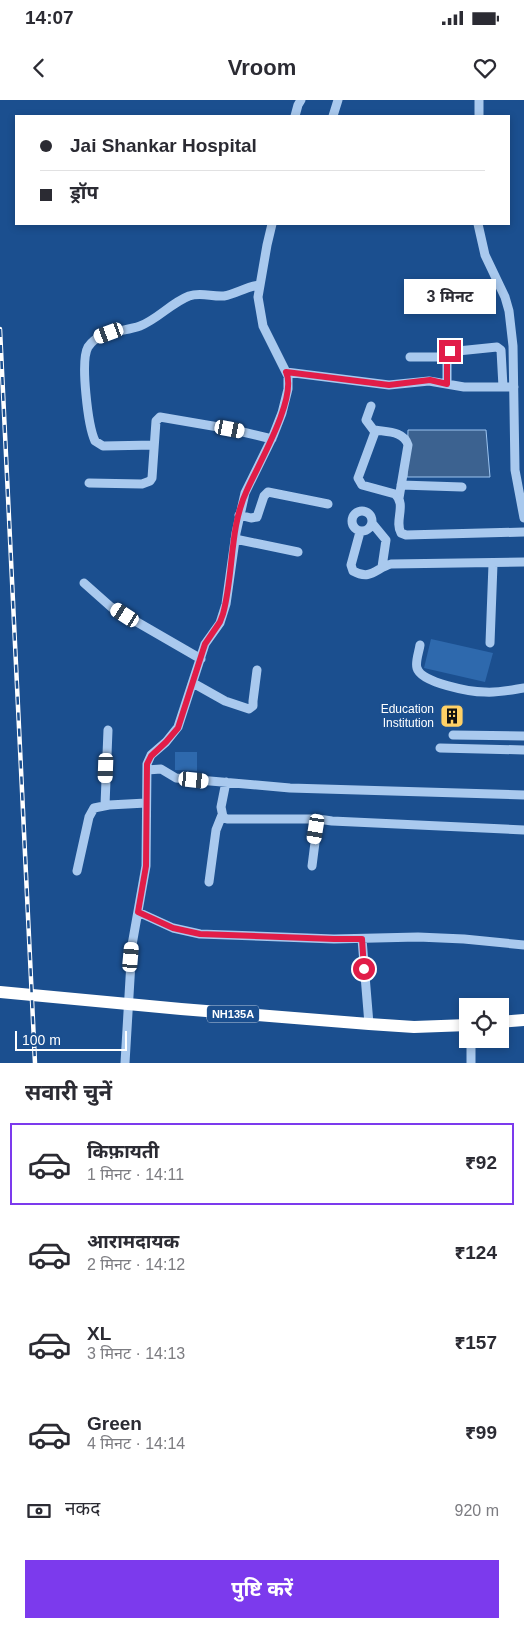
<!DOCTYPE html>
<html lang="hi">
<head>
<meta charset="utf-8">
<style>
  :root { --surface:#fff; --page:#f2f2f3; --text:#2b2b33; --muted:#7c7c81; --line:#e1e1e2; --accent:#7c3aed }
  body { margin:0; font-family:Helvetica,"Noto Sans Devanagari",sans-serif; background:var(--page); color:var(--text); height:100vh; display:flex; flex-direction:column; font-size:19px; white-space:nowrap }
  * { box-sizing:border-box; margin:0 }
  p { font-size:16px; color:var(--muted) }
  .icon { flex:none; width:28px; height:28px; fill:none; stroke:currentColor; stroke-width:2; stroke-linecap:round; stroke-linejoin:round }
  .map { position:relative; height:963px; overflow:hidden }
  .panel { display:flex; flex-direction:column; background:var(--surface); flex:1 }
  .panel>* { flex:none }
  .hud { position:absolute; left:15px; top:15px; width:495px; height:110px; border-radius:0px; box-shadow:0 2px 8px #0003; display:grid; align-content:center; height:110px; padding:0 25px; background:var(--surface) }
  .fabs { position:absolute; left:459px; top:898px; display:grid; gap:10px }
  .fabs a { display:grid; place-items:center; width:50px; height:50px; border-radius:0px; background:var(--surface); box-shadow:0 2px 8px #0003; font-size:25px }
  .scale { position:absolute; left:15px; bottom:12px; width:112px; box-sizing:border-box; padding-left:5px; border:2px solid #fff; border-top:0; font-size:14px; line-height:18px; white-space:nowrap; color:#fff; -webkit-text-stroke:4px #1b4f8f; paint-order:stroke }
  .end { position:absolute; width:22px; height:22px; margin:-11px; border:6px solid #e11d48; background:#fff; box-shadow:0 0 0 2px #fff }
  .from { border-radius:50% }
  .bubble { position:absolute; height:35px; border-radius:0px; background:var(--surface); box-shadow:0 2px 8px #0003; font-size:16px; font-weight:700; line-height:35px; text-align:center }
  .car { position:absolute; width:15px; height:30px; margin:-15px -8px; border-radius:6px; box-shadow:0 0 4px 1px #0007; background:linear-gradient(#fff 24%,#345 0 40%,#fff 0 76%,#345 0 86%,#fff 0) }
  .hud b { display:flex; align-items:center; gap:18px; height:48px; font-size:19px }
  .hud b+b { border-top:1px solid var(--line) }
  .hud i { width:12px; height:12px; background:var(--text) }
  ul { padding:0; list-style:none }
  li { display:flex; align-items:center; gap:15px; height:82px; margin:0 10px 8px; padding:0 15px; border:2px solid transparent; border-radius:0px }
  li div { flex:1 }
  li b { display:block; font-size:19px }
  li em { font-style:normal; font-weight:700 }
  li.on { border-color:var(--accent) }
  li>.icon { width:45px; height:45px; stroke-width:1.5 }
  h2 { padding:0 25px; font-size:22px; line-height:60px }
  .pay { display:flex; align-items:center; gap:12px; height:55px; padding:0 25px; font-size:19px }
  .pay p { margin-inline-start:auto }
  .cta { display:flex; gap:10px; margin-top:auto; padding:10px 25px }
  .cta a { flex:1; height:58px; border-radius:0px; background:var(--accent); color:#fff; font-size:20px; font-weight:700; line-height:58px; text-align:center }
  .status { display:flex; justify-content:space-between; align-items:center; height:35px; padding:0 25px; background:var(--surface); direction:ltr }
  .status svg { height:14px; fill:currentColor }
  header { display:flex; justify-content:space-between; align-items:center; height:65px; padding:0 25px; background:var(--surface); font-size:22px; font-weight:700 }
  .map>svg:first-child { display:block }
  .green { fill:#2e69ad }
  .water { fill:#3c6290; stroke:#9cc4f0 }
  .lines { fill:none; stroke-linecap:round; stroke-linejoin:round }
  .minor { stroke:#a9c9ee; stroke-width:9 }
  .highway { stroke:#fff; stroke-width:12 }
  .rail-casing { stroke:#fff; stroke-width:4.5 }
  .rail { stroke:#1b4f8f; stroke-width:2.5; stroke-dasharray:8; stroke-linecap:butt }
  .route { stroke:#e11d48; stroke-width:6 }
  .labels { text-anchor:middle; stroke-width:4; stroke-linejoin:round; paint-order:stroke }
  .shield { fill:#1b4f8f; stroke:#bbcadd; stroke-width:1 }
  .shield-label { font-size:11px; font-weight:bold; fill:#fff }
  .poi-label { font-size:12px; fill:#fff; stroke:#1b4f8f; text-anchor:end }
</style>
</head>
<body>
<div class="status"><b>14:07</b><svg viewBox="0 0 49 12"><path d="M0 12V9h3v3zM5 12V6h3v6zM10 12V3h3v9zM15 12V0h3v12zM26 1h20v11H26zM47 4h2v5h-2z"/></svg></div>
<header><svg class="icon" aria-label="back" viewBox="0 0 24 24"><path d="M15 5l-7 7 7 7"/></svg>Vroom<svg class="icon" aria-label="heart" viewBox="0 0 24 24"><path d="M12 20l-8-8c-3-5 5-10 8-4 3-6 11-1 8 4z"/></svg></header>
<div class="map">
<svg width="524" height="963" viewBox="0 0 524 963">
  <rect width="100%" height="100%" fill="#1b4f8f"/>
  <!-- green -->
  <path class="green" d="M431,539L493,553L485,582L424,568Z
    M175,652H197V671L175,670Z"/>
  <!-- water -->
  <path class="water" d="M408,330H486L490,377H407Z"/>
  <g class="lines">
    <!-- minor -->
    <path class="minor" d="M295,16L298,5L301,0
      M333,16L338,0
      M479,16V0
      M478,124L485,155L505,197L509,211L513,246L515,370L524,418
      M410,257H447
      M286,272L389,285L429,281L464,287H514
      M447,284V257L448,252L497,247L501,250L503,287
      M371,306L366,320L375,332L358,378L362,385L395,394C407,404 394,421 401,433L406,435L524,432
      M375,330C387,332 404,331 408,345L399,398
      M154,345L103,346L95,341C88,326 80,261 88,247C99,230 124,232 140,226C158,219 171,203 189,196C201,192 212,197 224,196C236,194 247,186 260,185
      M89,383L142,384L150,381L152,378L156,321L160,317L230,329L272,339
      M401,385L462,387
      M352 421a10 10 0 1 1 20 0a10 10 0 1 1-20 0Z
      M239,415L251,418L257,417L264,396L268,392L328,404
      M372,423L386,440L382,467
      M360,432L351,465L353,471C371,481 376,468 391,464L524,462
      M235,439L298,452
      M84,483L111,507L201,559
      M490,543L493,464
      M420,545C419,552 415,562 417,568C421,583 471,592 485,592C498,593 511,590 524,588
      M193,583L225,601L249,609L253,606V601L257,570
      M453,635L524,636
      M440,648L524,650
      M147,670L161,669L176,678L290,688L524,695
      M226,682L221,707L223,717L227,719H318L332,721L524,730
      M105,705L108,630
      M312,766L318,719
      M77,771L89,717L94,708L109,705L146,703
      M209,782L216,730L222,715
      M138,812L173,828L200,834L334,839L418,837L464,839L524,845
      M362,839L369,924
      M471,939V963
      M125,963L132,845L146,766L147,664L151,655L166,642L178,627L205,544L220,523L226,504L236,433L245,393L273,336L282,313L288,289V276L263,226L258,197L267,145L272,124"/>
    <!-- highway -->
    <path class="highway" d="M0,892L181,909L369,924L414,927L468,925
      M500,922L524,920"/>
    <!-- rail casing -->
    <g class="rail-casing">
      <path id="rail" d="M0,229L35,963"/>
    </g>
    <!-- rail -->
    <use href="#rail" class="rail"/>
  </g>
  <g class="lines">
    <!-- route -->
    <path class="route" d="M364,869L362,839H334L200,834L173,828L138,812L146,766L147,664L151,656L166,642L178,628L205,544L220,522L223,514C234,474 229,428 247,390C258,365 298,297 286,272L389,285L430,280L447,284V257L450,251"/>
  </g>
  <!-- icons -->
  <defs>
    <g id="building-square" transform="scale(1.25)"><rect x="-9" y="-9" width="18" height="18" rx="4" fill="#ffd166" stroke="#1b4f8f"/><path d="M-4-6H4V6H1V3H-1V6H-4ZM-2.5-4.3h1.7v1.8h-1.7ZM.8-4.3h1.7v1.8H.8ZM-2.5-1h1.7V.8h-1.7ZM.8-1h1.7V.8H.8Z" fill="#111"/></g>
  </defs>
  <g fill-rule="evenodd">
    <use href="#building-square" x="452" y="616"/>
  </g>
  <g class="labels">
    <!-- shield labels -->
    <rect class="shield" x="207" y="905.5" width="52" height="17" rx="4"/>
    <g class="shield-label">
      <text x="233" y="918">NH135A</text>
    </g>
    <!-- poi labels -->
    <g class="poi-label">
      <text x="434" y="613">Education<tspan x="434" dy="14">Institution</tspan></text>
    </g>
  </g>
</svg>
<div class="fabs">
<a><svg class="icon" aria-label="locate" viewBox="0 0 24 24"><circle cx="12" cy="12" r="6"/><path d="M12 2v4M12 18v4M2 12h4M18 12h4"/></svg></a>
</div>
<div class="scale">100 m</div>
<i class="end from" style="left:364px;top:869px"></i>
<i class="end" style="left:450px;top:251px"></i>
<div class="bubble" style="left:404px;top:179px;width:92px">3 मिनट</div>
<i class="car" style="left:109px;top:233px;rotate:250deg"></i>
<i class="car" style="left:230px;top:329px;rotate:101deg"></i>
<i class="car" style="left:125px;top:515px;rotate:303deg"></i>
<i class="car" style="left:106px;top:668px;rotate:182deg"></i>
<i class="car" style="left:194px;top:680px;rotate:96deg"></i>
<i class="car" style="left:316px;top:729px;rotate:189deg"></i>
<i class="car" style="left:131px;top:857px;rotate:5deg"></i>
<div class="hud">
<b><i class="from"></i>Jai Shankar Hospital</b>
<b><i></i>ड्रॉप</b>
</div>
</div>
<section class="panel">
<h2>सवारी चुनें</h2>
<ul>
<li class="on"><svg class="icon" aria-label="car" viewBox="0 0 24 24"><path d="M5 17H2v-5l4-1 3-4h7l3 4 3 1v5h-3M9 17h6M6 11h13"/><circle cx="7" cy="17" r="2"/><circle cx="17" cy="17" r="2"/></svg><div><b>किफ़ायती</b><p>1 मिनट · 14:11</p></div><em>₹92</em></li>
<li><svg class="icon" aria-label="car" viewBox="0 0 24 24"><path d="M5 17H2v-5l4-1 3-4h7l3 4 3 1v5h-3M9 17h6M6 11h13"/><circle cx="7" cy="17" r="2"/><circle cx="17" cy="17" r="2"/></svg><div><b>आरामदायक</b><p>2 मिनट · 14:12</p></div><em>₹124</em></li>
<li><svg class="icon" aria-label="car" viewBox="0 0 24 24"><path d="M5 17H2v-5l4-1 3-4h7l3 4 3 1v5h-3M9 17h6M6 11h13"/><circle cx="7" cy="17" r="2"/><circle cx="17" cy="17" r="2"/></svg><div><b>XL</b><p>3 मिनट · 14:13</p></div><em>₹157</em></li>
<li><svg class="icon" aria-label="car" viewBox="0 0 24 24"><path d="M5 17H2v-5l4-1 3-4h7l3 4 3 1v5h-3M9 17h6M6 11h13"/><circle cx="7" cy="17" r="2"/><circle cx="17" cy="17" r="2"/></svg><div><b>Green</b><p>4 मिनट · 14:14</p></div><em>₹99</em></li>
</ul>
<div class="pay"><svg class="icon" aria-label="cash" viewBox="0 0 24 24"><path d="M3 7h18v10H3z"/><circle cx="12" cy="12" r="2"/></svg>नकद<p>920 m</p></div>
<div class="cta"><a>पुष्टि करें</a></div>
</section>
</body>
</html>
